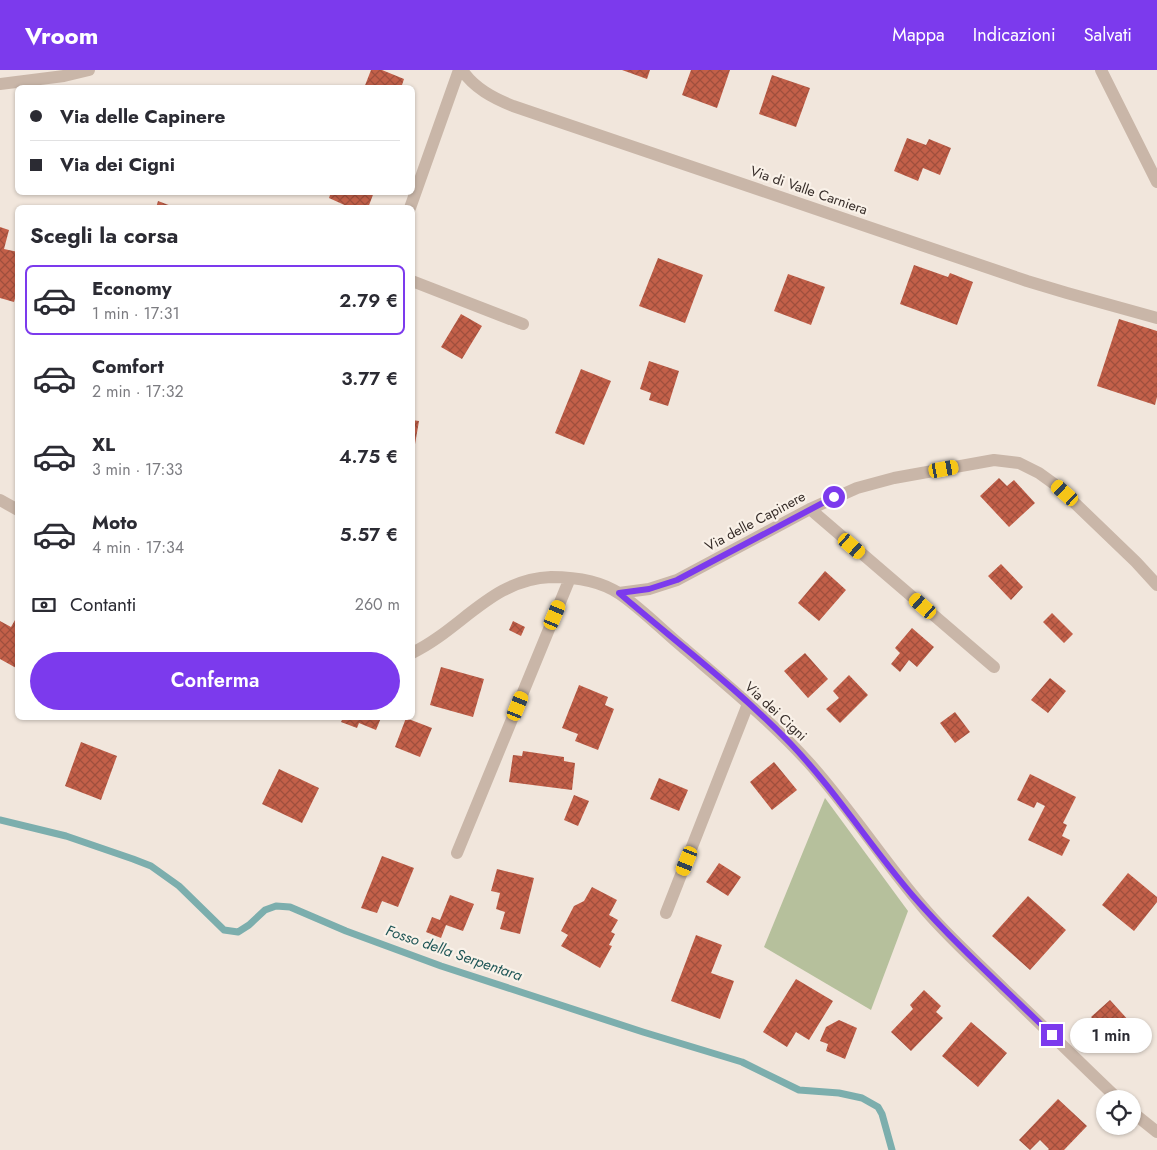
<!DOCTYPE html>
<html lang="it">
<head>
<meta charset="utf-8">
<style>
  :root { --surface:#fff; --page:#f7f7f7; --text:#2b2b33; --muted:#7c7c81; --line:#e1e1e2; --accent:#7c3aed }
  body { margin:0; font-family:Jost,sans-serif; background:var(--page); color:var(--text); height:100vh; display:flex; flex-direction:column; font-size:19px; white-space:nowrap }
  * { box-sizing:border-box; margin:0 }
  p { font-size:16px; color:var(--muted) }
  .icon { flex:none; width:28px; height:28px; fill:none; stroke:currentColor; stroke-width:2; stroke-linecap:round; stroke-linejoin:round }
  .map { position:relative; flex:1; overflow:hidden }
  .sheet { position:absolute; left:15px; top:135px; width:400px; height:515px; display:flex; flex-direction:column; background:var(--surface); border-radius:8px; box-shadow:0 1px 4px #0004 }
  .sheet>* { flex:none }
  .banner { position:absolute; left:15px; top:15px; width:400px; height:110px; border-radius:8px; box-shadow:0 1px 4px #0004; display:grid; align-content:center; height:110px; padding:0 15px; background:var(--surface) }
  .tools { position:absolute; left:1096px; top:1020px; display:grid; gap:10px }
  .tools a { display:grid; place-items:center; width:45px; height:45px; border-radius:50%; background:var(--surface); box-shadow:0 1px 4px #0004; font-size:25px }
  .end { position:absolute; width:22px; height:22px; margin:-11px; border:6px solid #7c3aed; background:#fff; box-shadow:0 0 0 2px #fff }
  .from { border-radius:50% }
  .bubble { position:absolute; height:35px; border-radius:18px; background:var(--surface); box-shadow:0 1px 4px #0004; font-size:16px; font-weight:600; line-height:35px; text-align:center }
  .car { position:absolute; width:15px; height:30px; margin:-15px -8px; border-radius:6px; box-shadow:0 0 4px 1px #0007; background:linear-gradient(#f5c518 24%,#345 0 40%,#f5c518 0 76%,#345 0 86%,#f5c518 0) }
  .banner b { display:flex; align-items:center; gap:18px; height:48px; font-size:19px }
  .banner b+b { border-top:1px solid var(--line) }
  .banner i { width:12px; height:12px; background:var(--text) }
  ul { padding:0; list-style:none }
  li { display:flex; align-items:center; gap:15px; height:70px; margin:0 10px 8px; padding:0 5px; border:2px solid transparent; border-radius:8px }
  li div { flex:1 }
  li b { display:block; font-size:19px }
  li em { font-style:normal; font-weight:600 }
  li.current { border-color:var(--accent) }
  li>.icon { width:45px; height:45px; stroke-width:1.5 }
  h2 { padding:0 15px; font-size:22px; line-height:60px }
  .pay { display:flex; align-items:center; gap:12px; height:55px; padding:0 15px; font-size:19px }
  .pay p { margin-inline-start:auto }
  .cta { display:flex; gap:10px; margin-top:auto; padding:10px 15px }
  .cta a { flex:1; height:58px; border-radius:30px; background:var(--accent); color:#fff; font-size:20px; font-weight:600; line-height:58px; text-align:center }
  header { display:flex; align-items:center; gap:30px; box-sizing:border-box; height:70px; padding:0 25px; background:var(--accent); color:#fff }
  header strong { font-size:24px }
  nav { display:flex; gap:28px; margin-inline-start:auto; font-size:18px }
  .map>svg:first-child { display:block }
  .grass { fill:#b6c09c }
  .lines { fill:none; stroke-linecap:round; stroke-linejoin:round }
  .stream { stroke:#7caead; stroke-width:7 }
  .building { fill:url(#building-cross-hatch) }
  .street { stroke:#c9b6a8; stroke-width:12 }
  .route { stroke:#7c3aed; stroke-width:6 }
  .labels { text-anchor:middle; stroke-width:4.5; stroke-linejoin:round; paint-order:stroke }
  .street-label { font-size:14px; fill:#362c28; stroke:#f9f1e8 }
  .water-label { font-size:15px; font-style:italic; fill:#1f5657; stroke:#f9f1e8 }
</style>
</head>
<body>
<header>
<strong>Vroom</strong>
<nav><a>Mappa</a><a>Indicazioni</a><a>Salvati</a></nav>
</header>
<div class="map">
<svg width="1157" height="1080" viewBox="0 0 1157 1080">
  <defs>
    <pattern id="building-cross-hatch" width="8" height="8" patternUnits="userSpaceOnUse" patternTransform="scale(1.25)"><rect width="8" height="8" fill="#c36049"/><path d="M0 0l8 8M0 8l8-8" fill="none" stroke="#9f4f3d"/></pattern>
  </defs>
  <rect width="100%" height="100%" fill="#f1e6dc"/>
  <!-- grass -->
  <path class="grass" d="M825,728L908,841L871,940L764,877Z"/>
  <g class="lines">
    <!-- stream -->
    <path class="stream" d="M0,750L66,766L133,789L151,796L179,816L224,860L238,862L249,855L265,840L276,836L290,837L346,861L441,896L643,962L742,992L799,1020L839,1023L862,1028L878,1037L882,1044L892,1080"/>
  </g>
  <!-- building -->
  <path class="building" d="M371,0H382L404,9L401,18H364Z
    M622,0H650L647,9Z
    M691,0H730L717,38L682,25Z
    M772,5L810,18L796,57L759,44Z
    M907,68L926,75L929,69L951,78L940,105L923,98L918,111L894,101Z
    M331,122H374L368,138H351L329,128Z
    M158,131L174,137V138H156Z
    M0,157L9,160L4,179L18,182V218L14,232L0,228Z
    M658,188L703,205L685,253L639,236Z
    M914,195L948,207L950,203L973,212L957,255L900,234Z
    M788,204L825,217L811,255L774,241Z
    M461,244L482,256L462,289L441,277Z
    M1119,249L1157,261V327L1155,335L1097,316Z
    M649,291L679,301L668,336L649,330L651,323L640,319Z
    M581,299L611,311L584,375L555,363Z
    M412,350L419,351L414,380H412Z
    M999,408L1007,416L1014,410L1035,433L1009,457L980,426Z
    M1001,494L1023,517L1011,530L988,506Z
    M825,501L846,520L819,551L798,533Z
    M1052,543L1073,564L1064,573L1043,552Z
    M15,550L18,551V599L0,589V551L11,557Z
    M513,551L525,557L521,566L509,560Z
    M912,558L934,577L917,597L909,590L900,602L891,594L900,583L895,578Z
    M805,583L828,609L808,628L784,601Z
    M441,597L484,609L473,647L430,635Z
    M849,605L868,625L840,653L826,639L839,628L833,621Z
    M1050,608L1066,621L1048,643L1031,630Z
    M579,615L608,627L605,635L614,639L598,680L575,671L578,664L562,658Z
    M955,642L970,662L955,673L940,653Z
    M343,648H381L376,660L359,653L357,658L341,652Z
    M406,648L432,658L420,687L395,677Z
    M81,672L117,686L101,730L65,716Z
    M523,681L564,687V691L575,693L572,720L509,712L513,685L522,686Z
    M774,692L797,720L772,740L750,712Z
    M279,699L319,718L302,753L262,734Z
    M1030,704L1076,727L1063,753L1067,755L1062,766L1070,770L1062,786L1028,770L1045,736L1037,732L1034,738L1017,730Z
    M659,708L688,720L679,741L650,729Z
    M574,725L589,731L578,756L564,750Z
    M382,786L414,798L398,837L382,831L377,843L361,838Z
    M719,793L741,807L728,826L706,812Z
    M497,799L534,808L520,864L500,859L505,842L496,839L500,823L491,821Z
    M1128,803L1157,827V832L1134,861L1102,835Z
    M592,817L617,830L609,845L618,850L611,862L615,864L609,875L612,876L600,898L561,876L568,865L561,861L574,836L584,831Z
    M450,825L474,834L463,861L446,855L441,868L426,862L432,847L440,850Z
    M1028,826L1066,860L1030,900L992,866Z
    M696,865L722,875L711,903L734,911L720,949L671,931Z
    M796,909L833,931L809,970L796,962L787,977L763,962Z
    M924,920L941,936L936,942L943,948L911,981L891,962L913,939L910,935Z
    M1110,930L1140,963L1121,980L1091,947Z
    M839,950L857,958L845,989L826,981L828,974L820,971L826,957Z
    M971,952L1007,983L978,1017L942,986Z
    M1058,1029L1087,1056L1064,1080H1048L1049,1079L1040,1070L1030,1080L1019,1070Z"/>
  <g class="lines">
    <!-- street -->
    <path class="street" d="M462,0C474,18 493,28 513,36L1027,211L1067,223L1157,248
      M1101,0L1157,112
      M0,14L64,6L89,0
      M410,138L459,0
      M412,211L523,254
      M0,430L18,440
      M810,439L994,597
      M619,523L649,519L677,510L810,439L857,418L894,408L994,390L1019,393L1039,403L1057,416L1136,492L1157,515
      M412,583C462,559 492,509 551,507C573,507 601,511 620,524C643,540 663,561 685,579C728,616 772,652 810,694C850,739 883,790 922,836C947,866 977,892 1005,920C1043,956 1080,993 1118,1029
      M457,783L570,508
      M666,843L748,634
      M1132,1042L1157,1062"/>
  </g>
  <g class="lines">
    <!-- route -->
    <path class="route" d="M834,427L677,510L649,519L619,523C676,572 737,618 790,673C835,720 870,776 913,826C956,875 1005,919 1052,965"/>
  </g>
  <g class="labels">
    <!-- street labels -->
    <g class="street-label">
      <text transform="translate(809 120) rotate(19)" y="5">Via di Valle Carniera</text>
      <text transform="translate(755 451) rotate(-28)" y="5">Via delle Capinere</text>
      <text transform="translate(776 641) rotate(43)" y="5">Via dei Cigni</text>
    </g>
    <!-- water labels -->
    <g class="water-label">
      <text transform="translate(454 883) rotate(19)" y="5">Fosso della Serpentara</text>
    </g>
  </g>
</svg>
<div class="tools">
<a><svg class="icon" aria-label="locate" viewBox="0 0 24 24"><circle cx="12" cy="12" r="6"/><path d="M12 2v4M12 18v4M2 12h4M18 12h4"/></svg></a>
</div>
<i class="end from" style="left:834px;top:427px"></i>
<i class="end" style="left:1052px;top:965px"></i>
<div class="bubble" style="left:1070px;top:948px;width:82px">1 min</div>
<i class="car" style="left:944px;top:399px;rotate:80deg"></i>
<i class="car" style="left:1065px;top:423px;rotate:312deg"></i>
<i class="car" style="left:852px;top:476px;rotate:131deg"></i>
<i class="car" style="left:923px;top:536px;rotate:311deg"></i>
<i class="car" style="left:555px;top:545px;rotate:23deg"></i>
<i class="car" style="left:518px;top:636px;rotate:22deg"></i>
<i class="car" style="left:687px;top:791px;rotate:202deg"></i>
<div class="banner">
<b><i class="from"></i>Via delle Capinere</b>
<b><i></i>Via dei Cigni</b>
</div>
<section class="sheet">
<h2>Scegli la corsa</h2>
<ul>
<li class="current"><svg class="icon" aria-label="car" viewBox="0 0 24 24"><path d="M5 17H2v-5l4-1 3-4h7l3 4 3 1v5h-3M9 17h6M6 11h13"/><circle cx="7" cy="17" r="2"/><circle cx="17" cy="17" r="2"/></svg><div><b>Economy</b><p>1 min · 17:31</p></div><em>2.79 €</em></li>
<li><svg class="icon" aria-label="car" viewBox="0 0 24 24"><path d="M5 17H2v-5l4-1 3-4h7l3 4 3 1v5h-3M9 17h6M6 11h13"/><circle cx="7" cy="17" r="2"/><circle cx="17" cy="17" r="2"/></svg><div><b>Comfort</b><p>2 min · 17:32</p></div><em>3.77 €</em></li>
<li><svg class="icon" aria-label="car" viewBox="0 0 24 24"><path d="M5 17H2v-5l4-1 3-4h7l3 4 3 1v5h-3M9 17h6M6 11h13"/><circle cx="7" cy="17" r="2"/><circle cx="17" cy="17" r="2"/></svg><div><b>XL</b><p>3 min · 17:33</p></div><em>4.75 €</em></li>
<li><svg class="icon" aria-label="car" viewBox="0 0 24 24"><path d="M5 17H2v-5l4-1 3-4h7l3 4 3 1v5h-3M9 17h6M6 11h13"/><circle cx="7" cy="17" r="2"/><circle cx="17" cy="17" r="2"/></svg><div><b>Moto</b><p>4 min · 17:34</p></div><em>5.57 €</em></li>
</ul>
<div class="pay"><svg class="icon" aria-label="cash" viewBox="0 0 24 24"><path d="M3 7h18v10H3z"/><circle cx="12" cy="12" r="2"/></svg>Contanti<p>260 m</p></div>
<div class="cta"><a>Conferma</a></div>
</section>
</div>
</body>
</html>
